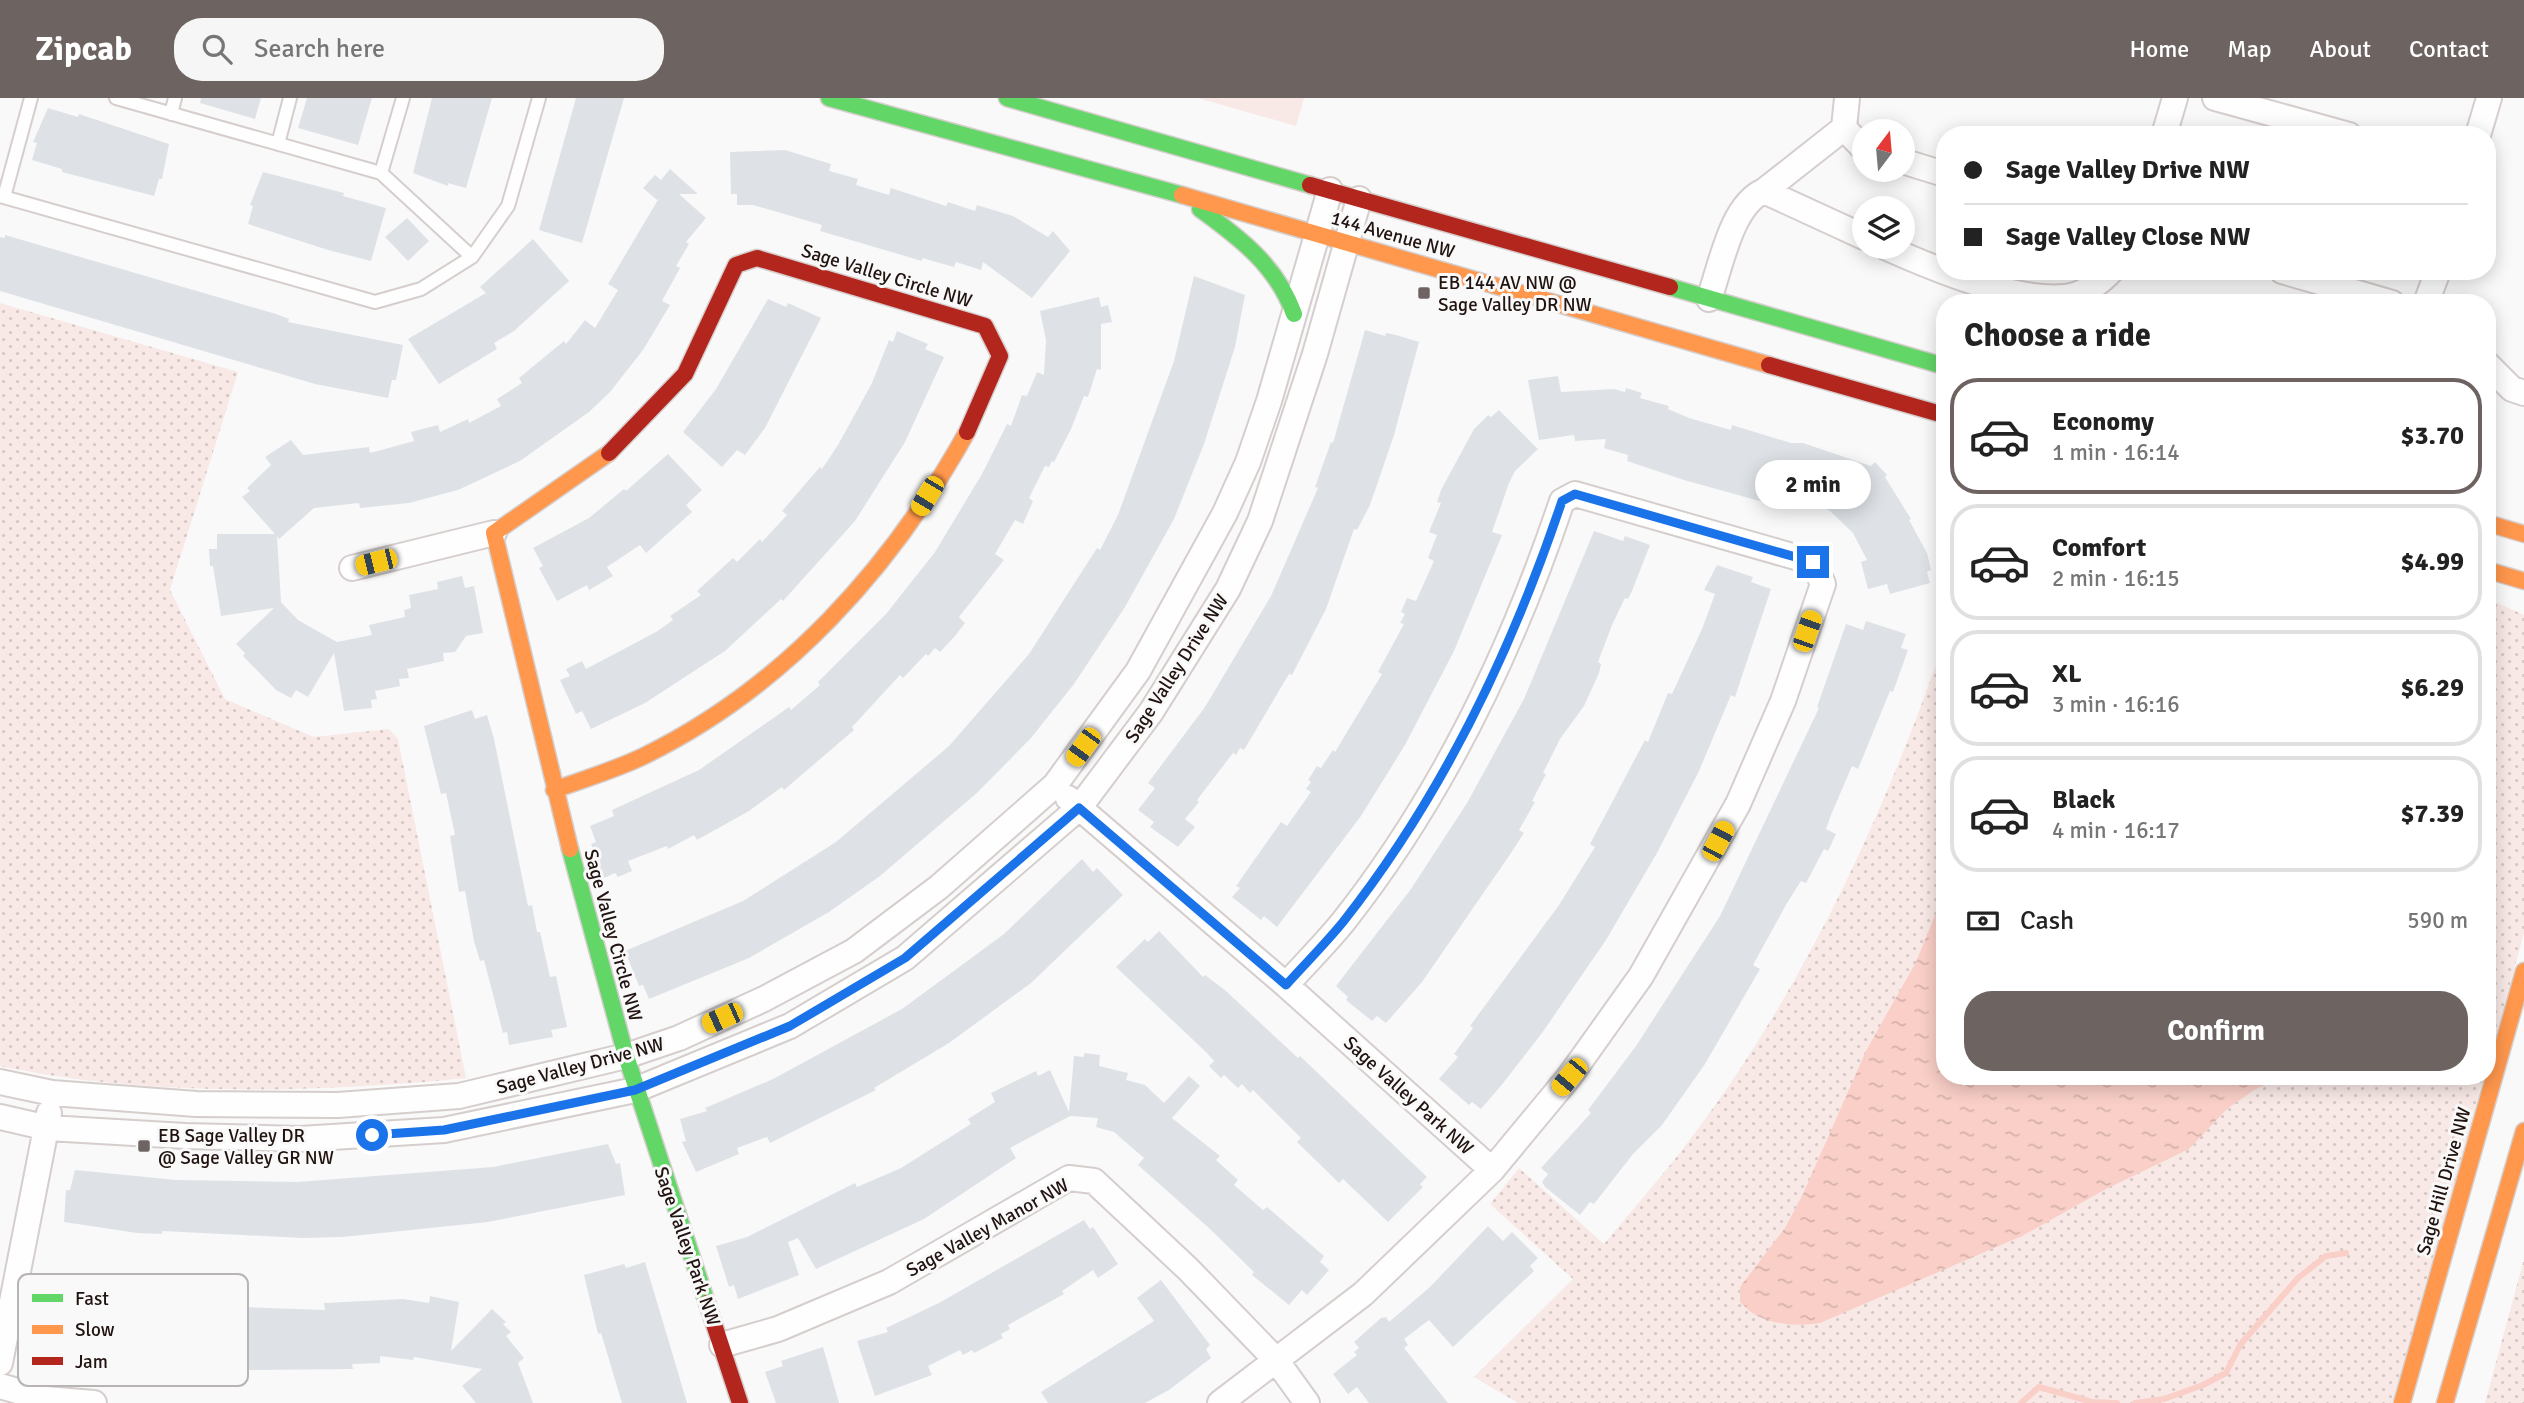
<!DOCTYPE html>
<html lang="en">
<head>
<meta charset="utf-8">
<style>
  :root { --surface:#fff; --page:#f6f6f6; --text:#222; --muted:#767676; --line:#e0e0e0; --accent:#6d6462 }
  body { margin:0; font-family:Signika,sans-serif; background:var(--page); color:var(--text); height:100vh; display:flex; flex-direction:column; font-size:26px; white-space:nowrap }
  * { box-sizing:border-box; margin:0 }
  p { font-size:23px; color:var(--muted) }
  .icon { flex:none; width:38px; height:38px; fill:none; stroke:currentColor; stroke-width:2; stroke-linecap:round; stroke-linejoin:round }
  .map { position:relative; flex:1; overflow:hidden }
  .panel { position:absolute; left:1936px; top:196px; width:560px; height:791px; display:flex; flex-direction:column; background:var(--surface); border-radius:28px; box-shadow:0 4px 18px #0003 }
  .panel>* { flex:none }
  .top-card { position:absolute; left:1936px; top:28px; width:560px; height:154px; border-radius:28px; box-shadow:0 4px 18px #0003; display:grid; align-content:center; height:154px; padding:0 28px; background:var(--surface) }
  .needle { width:46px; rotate:16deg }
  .tools { position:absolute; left:1852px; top:21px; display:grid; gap:14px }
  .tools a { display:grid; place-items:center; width:63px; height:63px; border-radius:50%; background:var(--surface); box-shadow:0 4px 18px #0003; font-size:35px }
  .end { position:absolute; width:32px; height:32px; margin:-16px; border:9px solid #1a73e8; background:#fff; box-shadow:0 0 0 4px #fff }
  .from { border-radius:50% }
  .bubble { position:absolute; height:49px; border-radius:24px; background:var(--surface); box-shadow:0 4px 18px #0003; font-size:23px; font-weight:800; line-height:49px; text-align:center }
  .car { position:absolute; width:21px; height:42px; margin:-21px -10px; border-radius:9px; box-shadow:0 0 5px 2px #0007; background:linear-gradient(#f5c518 24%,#345 0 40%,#f5c518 0 76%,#345 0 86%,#f5c518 0) }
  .top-card b { display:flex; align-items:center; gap:24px; height:66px; font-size:26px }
  .top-card b+b { border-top:2px solid var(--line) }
  .top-card i { width:18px; height:18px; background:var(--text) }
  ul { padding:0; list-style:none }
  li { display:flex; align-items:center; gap:21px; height:116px; margin:0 14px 10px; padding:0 14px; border:4px solid var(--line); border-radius:28px }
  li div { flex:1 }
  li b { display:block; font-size:26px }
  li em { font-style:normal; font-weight:800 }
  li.on { border-color:var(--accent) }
  li>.icon { width:63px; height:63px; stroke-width:1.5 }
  h2 { padding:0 28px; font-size:32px; line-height:84px }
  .pay { display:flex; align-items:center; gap:18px; height:77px; padding:0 28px; font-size:26px }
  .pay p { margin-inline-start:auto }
  .action { display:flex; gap:14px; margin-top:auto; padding:14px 28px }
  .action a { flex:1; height:80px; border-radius:28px; background:var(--accent); color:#fff; font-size:28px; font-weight:800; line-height:80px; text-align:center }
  header { display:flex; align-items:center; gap:42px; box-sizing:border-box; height:98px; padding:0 35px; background:var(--accent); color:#fff }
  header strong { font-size:33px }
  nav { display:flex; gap:38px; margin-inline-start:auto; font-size:24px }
  .search { width:490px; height:63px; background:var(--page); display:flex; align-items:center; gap:18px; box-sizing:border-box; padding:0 24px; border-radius:28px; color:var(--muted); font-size:26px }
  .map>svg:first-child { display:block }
  .green { fill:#f8e9e6 }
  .park { fill:url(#park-dots) }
  .water { fill:url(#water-ripples) }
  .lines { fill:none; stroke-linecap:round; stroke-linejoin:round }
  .stream { stroke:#f9cfc7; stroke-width:6 }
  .building { fill:#dee2e7 }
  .lane-casing { stroke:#d5cecc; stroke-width:16 }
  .street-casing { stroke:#d5cecc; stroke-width:28 }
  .fast-casing { stroke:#d5cecc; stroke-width:19 }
  .slow-casing { stroke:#d5cecc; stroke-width:19 }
  .jam-casing { stroke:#d5cecc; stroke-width:19 }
  .lane { stroke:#fefefe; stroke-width:12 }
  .street { stroke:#fefefe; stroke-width:24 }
  .fast { stroke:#63d668; stroke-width:16 }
  .slow { stroke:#ff974d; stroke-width:16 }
  .jam { stroke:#b3261e; stroke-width:16 }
  .route { stroke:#1a73e8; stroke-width:9 }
  .poi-dot { fill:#6d6462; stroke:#f9f9f9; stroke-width:2.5 }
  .labels { text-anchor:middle; stroke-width:6; stroke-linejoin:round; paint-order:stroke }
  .street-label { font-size:19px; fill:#211310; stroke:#f9f9f9 }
  .poi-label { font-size:19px; fill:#211310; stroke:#f9f9f9; text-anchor:start }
  .key { fill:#f9f9f9; stroke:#b8b4b3; stroke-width:2 }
  .key-label { font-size:19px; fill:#211310 }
</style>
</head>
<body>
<header>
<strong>Zipcab</strong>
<div class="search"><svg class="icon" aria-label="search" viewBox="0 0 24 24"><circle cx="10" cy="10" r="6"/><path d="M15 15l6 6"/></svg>Search here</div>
<nav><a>Home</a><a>Map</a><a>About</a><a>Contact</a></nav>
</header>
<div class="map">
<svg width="2524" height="1305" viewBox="0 0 2524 1305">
  <defs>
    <pattern id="park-dots" width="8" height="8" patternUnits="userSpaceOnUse" patternTransform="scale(1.75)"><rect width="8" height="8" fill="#f8e9e6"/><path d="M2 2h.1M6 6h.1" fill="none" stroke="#d4c7c4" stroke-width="1.8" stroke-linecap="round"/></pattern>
    <pattern id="water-ripples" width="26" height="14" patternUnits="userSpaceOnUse" patternTransform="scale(1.75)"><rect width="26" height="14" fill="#f9cfc7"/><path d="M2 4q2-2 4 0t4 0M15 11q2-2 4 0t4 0" fill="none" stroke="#d5b1aa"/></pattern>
  </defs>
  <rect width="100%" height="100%" fill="#f9f9f9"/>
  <!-- green -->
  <path class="green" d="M1198,0H1304L1296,28Z"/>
  <!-- park -->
  <path class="park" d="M0,205L238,274L170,492L225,601L314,639L389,631L398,641L466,980C318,995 146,999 0,968Z
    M2487,500L2524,517V835L2487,970Z
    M1944,544V978H2484L2392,1305H1518L1474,1279L1573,1181L1490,1106L1519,1070L1604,1146C1629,1116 1655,1086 1679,1056C1798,903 1881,726 1944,544Z
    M2524,1161V1305H2485Z"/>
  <!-- water -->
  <path class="water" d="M1944,795V978H2285L2254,992L2227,1011L2189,1051L2106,1091L2022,1138L1820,1225C1792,1229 1760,1227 1740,1204V1189L1785,1130L1803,1096L1866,953L1916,864Z"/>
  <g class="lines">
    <!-- stream -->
    <path class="stream" d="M2021,1305L2039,1289L2092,1304L2117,1305
      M2135,1305L2164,1301L2203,1287L2226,1275L2240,1247L2298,1180L2326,1158L2346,1155"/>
  </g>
  <!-- building -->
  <path class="building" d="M201,0H261L255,21L200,5Z
    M307,0H372L358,47L298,30Z
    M432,0H492L466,90L448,85V88L413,75Z
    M576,0H624L582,145L539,132Z
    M48,10L78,19L79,16L169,46L162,81H159L154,98L62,74V71L32,62L37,45L33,44Z
    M785,52L831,66L829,73L858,81L856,87L889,97L891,90L946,108L948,104L975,113L977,107L1013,118L1048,139L1053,133L1070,153L1032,200L983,164L981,172L956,164L954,169L922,160V163L820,133L822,127L753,107H737V96H731L730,54Z
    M670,71L698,96H679L706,120L686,144L689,146L676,168L680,170L662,203L670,207L643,252L610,294L589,314L520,363L458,392L409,405L360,410L359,405L314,410L279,441L277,438L281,504L298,522L337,544L372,537L369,527L405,519L404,512L411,510L409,497L438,491L437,484L462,478L465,490L474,488L483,535L466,538L455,554L443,555L444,563L407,571L409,580L399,581L400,588L375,593L377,601L371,602L372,610L344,613L334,555L308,599L296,592L291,600L276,592L243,558L245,555L236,546L274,510L221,518L213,468H210L209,451H217V436H275L242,399L250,393L247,390L271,367L265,359L291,342L303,357L369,349L370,355L414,343L411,334L438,327L440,334L468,321L469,325L501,308L497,301L522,285L519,280L564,243L566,246L585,222L595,230L618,192L608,186L659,100L657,102L643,90L655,77L661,82Z
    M263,74L344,95L343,98L386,110L371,163L328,152L248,126L253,108L250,107Z
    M407,120L429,143L408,163L385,139Z
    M5,137L276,216L289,221L288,224L403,247L396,282H392L388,300L315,286L0,193V139L5,140Z
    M533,141L569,183L514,233L494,245L497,251L439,286L408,241L486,195L480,189Z
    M1194,178L1245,197L1235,249L1204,346L1174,421L1125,509L1074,586L1031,640L978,694L880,778L829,814L749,860L649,901L643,887L639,888L625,853L743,803L836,744L949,648L1029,556L1097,450L1100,452L1118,417L1174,263Z
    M1099,199L1101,209L1108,207L1112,224L1101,226V272L1097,271L1088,299L1084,298L1071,331L1054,364L1052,363L1049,369L1045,368L1029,400L1033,403L1023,426L1015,422L995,456L1004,462L959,519L965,525L955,538L940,554L935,550L928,558L926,556L903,580L900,577L852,629L854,632L784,692L782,689L749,713L697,742L694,737L668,751L667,748L628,763L632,773L618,779L615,775L604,780L591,746L596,744L590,728L614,718L612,712L699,672L789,609L791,612L820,587L818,584L886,516L935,454L982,376L1007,326L1011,328L1022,297L1027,298L1037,274L1044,277L1046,242L1040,213Z
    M768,201L786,209L788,205L821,220L765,330L745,357L737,352L722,369L683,334L716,291Z
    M1365,232L1385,238L1386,235L1396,237L1419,244L1394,337L1370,407L1357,432L1354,431L1326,511L1292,577L1289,576L1244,652L1240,650L1236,657L1233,655L1197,702L1199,704L1185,721L1195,729L1178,749L1150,729L1154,724L1138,712L1155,690L1148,685L1205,609L1271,498L1318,390L1315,389L1331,344L1333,345Z
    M897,233L928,246L925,251L944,259L905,344L855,423L783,503L781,501L725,553L645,605L591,631L582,613L576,616L560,582L570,578L566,571L582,563L586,571L656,534L673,522L670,518L701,497L697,493L733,460L737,464L760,441L762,444L787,417L782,413L820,369L822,371L838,347L872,285L889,242L893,244Z
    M1558,278L1561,294L1614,291L1625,294L1626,290L1642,295L1640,300L1669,308L1668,311L1689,320L1731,332L1732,327L1791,345H1803L1871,368L1875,364L1887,377L1885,379L1911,421L1909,422L1927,455L1931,472L1927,474L1930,485L1890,496L1887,486L1868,491L1861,464L1867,462L1853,435L1829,412L1766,396L1763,404L1684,382L1627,363L1628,357L1604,350L1606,341L1575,343L1574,337L1539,342L1528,282Z
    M1499,312L1538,351L1515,373L1509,385L1492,434L1502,437L1454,553L1405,647L1361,718L1277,829L1264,818L1261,822L1232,799L1240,790L1236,788L1281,724L1287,728L1311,694L1306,691L1311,684L1308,682L1317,668L1321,670L1333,652L1335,654L1382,576L1378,574L1404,526L1400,525L1405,516L1401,514L1407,500L1416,503L1434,463L1428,460L1437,437L1429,434L1441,405L1437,404L1441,392L1474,331L1488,317L1491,319Z
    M668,356L702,392L686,407L692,414L646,455L640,447L607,469L613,478L589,492L587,487L557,503L539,470L543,468L533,450L589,420L624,391L626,393Z
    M1594,433L1623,443L1625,438L1650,447L1632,493L1628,501L1625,500L1612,527L1598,564L1601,566L1599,575L1584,608L1560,641L1543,675L1546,676L1532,703L1535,704L1519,732L1524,735L1509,758L1422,884L1386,925L1377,918L1372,923L1346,902L1348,899L1336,888L1411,791L1467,705L1524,601Z
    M1717,467L1753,479L1751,484L1771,491L1735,599L1731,597L1699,673L1657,755L1606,842L1542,935L1504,984L1481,1011L1472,1004L1469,1007L1439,981L1458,959L1454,956L1473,930L1470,928L1559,807L1595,749L1590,746L1645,642L1648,644L1668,595L1672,596L1702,531L1715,496L1704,492Z
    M1866,523L1906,536L1901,550L1908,552L1893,594L1890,593L1858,671L1852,668L1831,717L1826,731L1836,736L1828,753L1824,751L1806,785L1801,783L1787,805L1753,867L1760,871L1705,966L1662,1027L1633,1056L1594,1106L1590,1104L1580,1117L1545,1089L1542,1084L1548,1076L1541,1070L1591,1015L1588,1012L1636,948L1720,818L1819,610L1817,609L1846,526L1863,532Z
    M472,612L475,621L487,617L494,641L528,808L532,807L537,834H540L550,879L556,878L567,929L551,932L553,939L509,947L507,934L503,935L484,862L480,863L474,843L465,793L459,794L450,738L455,737L446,695L441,696L424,628Z
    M1082,761L1093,774L1097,770L1123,797L1031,885L949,945L874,990L876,992L770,1045L767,1039L737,1050L739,1056L696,1074L682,1044L686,1043L680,1021L707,1013L705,1010L773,981L902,911L1004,836Z
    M1159,833L1203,879L1205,877L1226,893L1298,960L1300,958L1427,1079L1420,1086L1423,1089L1388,1124L1343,1081L1339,1085L1297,1044L1301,1040L1253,992L1250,995L1242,986L1238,990L1224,977L1221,980L1209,968L1214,963L1207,955L1116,869L1145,841L1148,844Z
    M1084,955L1100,957L1099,968L1128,975L1126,982L1145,987L1164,1005L1189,978L1200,988L1172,1020L1220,1058L1216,1062L1238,1082L1234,1087L1263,1112L1267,1109L1324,1158L1320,1164L1329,1172L1307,1197L1302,1192L1289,1207L1252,1177L1254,1174L1210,1131L1138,1067L1144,1060L1114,1034L1096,1029L1098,1020L1070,1018L1010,1050L1016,1060L924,1121L816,1171L798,1140L788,1144L799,1177L738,1201L734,1187L729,1189L716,1148L747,1139L855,1085L857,1089L901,1070L971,1026L968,1021L995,1004L991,995L1036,973L1038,978L1050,972L1069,1014L1074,958L1084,959Z
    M608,1046L616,1066L620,1065L625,1097L488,1124L343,1139L302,1140L162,1133V1136L137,1135L64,1124L66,1092H70L75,1072L176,1082L297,1084L493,1069Z
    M1084,1122L1090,1131L1093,1129L1118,1166L1098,1180L1093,1172L1062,1193L1064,1196L1008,1227L1010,1231L1001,1236L1003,1240L974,1255L972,1252L963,1257L960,1252L928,1268L932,1277L875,1298L857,1243L888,1234L886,1230L939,1205Z
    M1488,1128L1503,1143L1512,1134L1538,1160L1530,1168L1534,1173L1453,1249L1429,1222L1404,1241L1408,1247L1404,1250L1448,1305H1369L1357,1289L1348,1296L1333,1276L1357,1257L1354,1254L1359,1250L1354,1244L1381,1220L1386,1219L1389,1224L1430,1189Z
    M645,1164L674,1261L687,1305H622L601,1235L598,1236L584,1177L624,1166L626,1170Z
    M1161,1182L1210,1247L1206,1251L1211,1260L1169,1292L1145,1305H1048L1041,1294L1154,1223L1137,1200Z
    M430,1198L459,1204L451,1253L492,1211L506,1224L503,1226L511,1234L506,1238L524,1260L518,1265L533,1305H476L462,1288L482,1271L414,1259L413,1262L380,1258V1265L352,1266L353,1271L248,1272L136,1268L37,1256L41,1205H83L84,1199L100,1201L99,1207L147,1212L238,1214V1209L325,1212L324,1205L364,1203L403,1201L429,1205Z
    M823,1249L839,1305H776L765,1274L783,1268L781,1263Z"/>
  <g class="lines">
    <!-- lane casing -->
    <g class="lane-casing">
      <path id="lane" d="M116,0L381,75L472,159
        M171,16L175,0
        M278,46L290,0
        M381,75L403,0
        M0,98L375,204L421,191L472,159L508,108L539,0
        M4,99L31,0"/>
    </g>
    <!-- street casing -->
    <g class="street-casing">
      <path id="street" d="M1847,0L1844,30L1864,51
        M2215,0L2349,37
        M2164,37L2175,0
        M2478,37L2489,0
        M1902,63L1944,76
        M1764,93L1844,30
        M1885,149C1932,170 2013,204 2065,199C2083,197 2100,185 2111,173
        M2282,173L2392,205
        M1709,201C1721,168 1731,107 1764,93L1864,139
        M2426,205L2438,173
        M2487,266L2512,291L2524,295
        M352,470L494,435
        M1068,700L1286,887L1492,1072
        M0,984L52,995L196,1006L338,1007L459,998L626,958L679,940L764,901L854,853L939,789L1055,687L1138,573L1225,415L1248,364L1269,303L1330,92
        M0,1019L48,1030L185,1038L300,1041L444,1032L635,992L790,928L905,860L1079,710L1151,614L1228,491L1260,423L1315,256L1359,101
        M722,1247L778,1231L889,1184L1069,1080L1094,1083L1188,1171L1276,1262L1307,1305
        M0,1265L49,1015
        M0,1288L45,1301L94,1305
        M1220,1305L1363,1196L1492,1072L1569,979L1641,878L1738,706L1783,603L1823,486L1813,464L1575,396L1562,403C1512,552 1441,700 1343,824C1325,846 1305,866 1286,887"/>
    </g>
    <!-- fast casing -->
    <g class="fast-casing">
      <path id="fast" d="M829,0L1182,97
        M1007,0L1310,87
        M1200,111C1240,140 1277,168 1294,216
        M1670,189L1944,268
        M570,751L626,958L707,1205"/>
    </g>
    <!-- slow casing -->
    <g class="slow-casing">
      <path id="slow" d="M1182,97L1769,267
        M2487,425L2524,436
        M2487,472L2524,483
        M554,692C584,681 615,672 644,658C785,589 892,469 967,334
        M570,751L494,435L609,355
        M2402,1305L2524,873
        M2445,1305L2524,1033"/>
    </g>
    <!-- jam casing -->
    <g class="jam-casing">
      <path id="jam" d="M1310,87L1670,189
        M1769,267L1944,317
        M609,355L685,276L736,167L757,160L985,228L1000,258L967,334
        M707,1205L740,1305"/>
    </g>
    <!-- lane -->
    <use href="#lane" class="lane"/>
    <!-- street -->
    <use href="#street" class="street"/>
    <!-- fast -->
    <use href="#fast" class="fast"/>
    <!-- slow -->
    <use href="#slow" class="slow"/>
    <!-- jam -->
    <use href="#jam" class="jam"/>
  </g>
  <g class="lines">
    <!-- route -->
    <path class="route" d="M372,1037L444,1032L635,992L790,928L905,860L1079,710L1286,887C1305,866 1325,846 1343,824C1441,700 1512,552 1562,403L1575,396L1813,464"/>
  </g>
  <!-- markers -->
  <g class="poi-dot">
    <rect x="1417" y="188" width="14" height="14" rx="3.5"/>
    <rect x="137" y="1041" width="14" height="14" rx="3.5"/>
  </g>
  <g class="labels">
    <!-- street labels -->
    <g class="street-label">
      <text transform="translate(1393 136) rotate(16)" y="7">144 Avenue NW</text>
      <text transform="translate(887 177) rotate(17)" y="7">Sage Valley Circle NW</text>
      <text transform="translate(1176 570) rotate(-57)" y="7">Sage Valley Drive NW</text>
      <text transform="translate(614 837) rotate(75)" y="7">Sage Valley Circle NW</text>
      <text transform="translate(580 967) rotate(-15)" y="7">Sage Valley Drive NW</text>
      <text transform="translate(1409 997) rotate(42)" y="7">Sage Valley Park NW</text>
      <text transform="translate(2443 1083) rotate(-74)" y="7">Sage Hill Drive NW</text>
      <text transform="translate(987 1129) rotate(-29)" y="7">Sage Valley Manor NW</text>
      <text transform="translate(688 1148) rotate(71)" y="7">Sage Valley Park NW</text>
    </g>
    <!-- poi labels -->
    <g class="poi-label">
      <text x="1438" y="191">EB 144 AV NW @<tspan x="1438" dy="22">Sage Valley DR NW</tspan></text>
      <text x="158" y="1044">EB Sage Valley DR<tspan x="158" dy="22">@ Sage Valley GR NW</tspan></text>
    </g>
  </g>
  <!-- legend -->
  <rect x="18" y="1176" width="230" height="112" rx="10" class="key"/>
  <rect x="32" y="1196" width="31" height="8" fill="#63d668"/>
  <rect x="32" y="1227" width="31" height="9" fill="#ff974d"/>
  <rect x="32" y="1259" width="31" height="8" fill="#b3261e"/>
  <g class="key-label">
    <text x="75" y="1207">Fast</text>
    <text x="75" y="1238">Slow</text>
    <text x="75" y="1270">Jam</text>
  </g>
</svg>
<div class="tools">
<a><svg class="needle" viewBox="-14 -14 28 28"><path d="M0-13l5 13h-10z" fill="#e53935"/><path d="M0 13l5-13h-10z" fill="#767676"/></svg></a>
<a><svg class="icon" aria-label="layers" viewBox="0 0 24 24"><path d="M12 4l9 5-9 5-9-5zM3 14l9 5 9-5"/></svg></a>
</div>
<i class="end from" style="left:372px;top:1037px"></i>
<i class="end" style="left:1813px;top:464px"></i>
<div class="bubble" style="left:1755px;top:362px;width:116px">2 min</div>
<i class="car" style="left:927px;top:398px;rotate:211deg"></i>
<i class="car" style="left:376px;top:464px;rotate:256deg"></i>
<i class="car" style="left:1807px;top:533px;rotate:19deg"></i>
<i class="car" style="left:1083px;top:649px;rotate:216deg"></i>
<i class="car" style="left:1718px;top:743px;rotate:28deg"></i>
<i class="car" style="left:722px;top:920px;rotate:246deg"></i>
<i class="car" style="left:1569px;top:979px;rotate:220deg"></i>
<div class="top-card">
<b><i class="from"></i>Sage Valley Drive NW</b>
<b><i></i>Sage Valley Close NW</b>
</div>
<section class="panel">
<h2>Choose a ride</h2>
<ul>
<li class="on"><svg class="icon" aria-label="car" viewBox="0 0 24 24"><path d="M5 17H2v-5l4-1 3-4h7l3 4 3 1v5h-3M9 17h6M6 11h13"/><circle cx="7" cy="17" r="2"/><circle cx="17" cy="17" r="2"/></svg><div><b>Economy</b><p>1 min · 16:14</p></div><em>$3.70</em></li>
<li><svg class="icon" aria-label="car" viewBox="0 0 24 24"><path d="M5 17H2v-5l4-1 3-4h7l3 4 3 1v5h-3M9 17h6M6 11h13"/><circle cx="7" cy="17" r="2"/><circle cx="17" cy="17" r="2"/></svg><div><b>Comfort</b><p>2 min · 16:15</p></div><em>$4.99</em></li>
<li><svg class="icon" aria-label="car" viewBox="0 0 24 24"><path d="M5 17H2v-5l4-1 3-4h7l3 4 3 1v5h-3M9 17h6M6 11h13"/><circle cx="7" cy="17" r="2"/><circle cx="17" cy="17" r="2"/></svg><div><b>XL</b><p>3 min · 16:16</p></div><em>$6.29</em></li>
<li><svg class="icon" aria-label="car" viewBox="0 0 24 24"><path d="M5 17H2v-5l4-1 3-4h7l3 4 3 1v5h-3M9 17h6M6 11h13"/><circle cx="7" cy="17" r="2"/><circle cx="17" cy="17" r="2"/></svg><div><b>Black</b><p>4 min · 16:17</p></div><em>$7.39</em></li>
</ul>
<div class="pay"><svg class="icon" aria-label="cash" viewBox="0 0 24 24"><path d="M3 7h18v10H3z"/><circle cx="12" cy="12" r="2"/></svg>Cash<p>590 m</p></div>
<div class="action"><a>Confirm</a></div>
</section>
</div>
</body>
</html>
